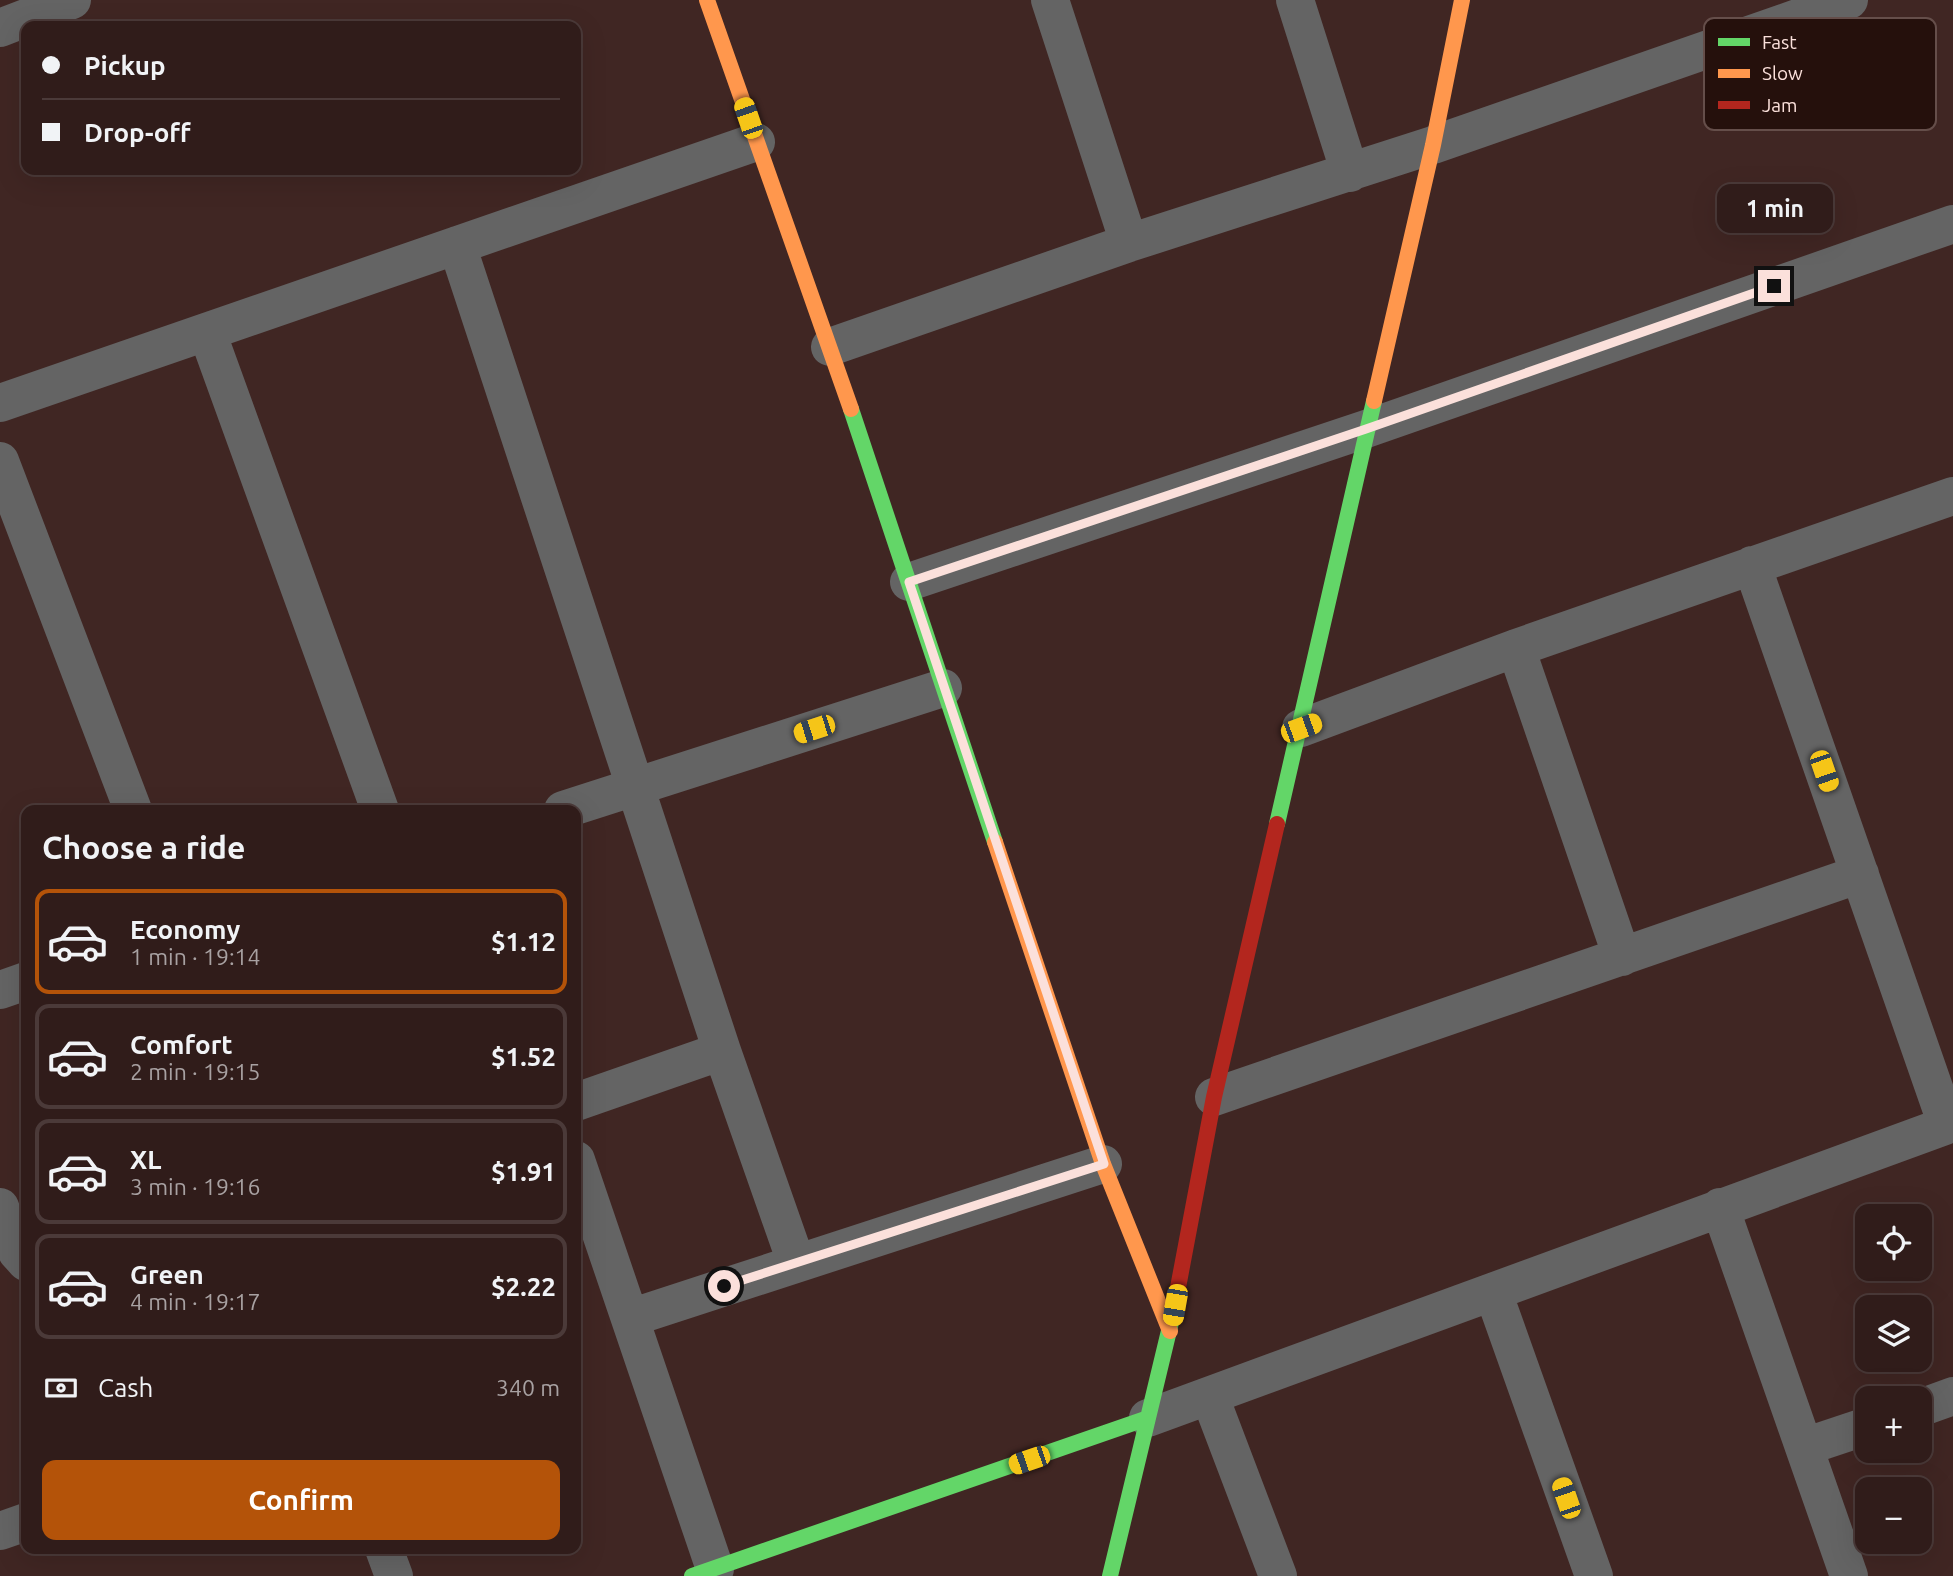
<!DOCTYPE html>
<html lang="en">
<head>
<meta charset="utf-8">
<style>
  :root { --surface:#301c1a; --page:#3c2927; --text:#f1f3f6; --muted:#a8a1a2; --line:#4b3a39; --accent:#b45309 }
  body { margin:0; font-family:Ubuntu,sans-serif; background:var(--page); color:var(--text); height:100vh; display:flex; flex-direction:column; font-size:26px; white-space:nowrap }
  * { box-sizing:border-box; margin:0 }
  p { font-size:23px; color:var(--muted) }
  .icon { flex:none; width:38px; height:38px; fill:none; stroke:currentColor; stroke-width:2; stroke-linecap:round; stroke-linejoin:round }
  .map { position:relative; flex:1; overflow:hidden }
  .sheet { position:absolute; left:21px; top:805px; width:560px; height:749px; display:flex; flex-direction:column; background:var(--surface); border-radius:14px; box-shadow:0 7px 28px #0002,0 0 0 2px var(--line) }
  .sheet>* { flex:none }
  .hud { position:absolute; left:21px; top:21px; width:560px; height:154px; border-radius:14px; box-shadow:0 7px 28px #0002,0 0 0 2px var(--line); display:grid; align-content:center; height:154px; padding:0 21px; background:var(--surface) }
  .controls { position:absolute; left:1855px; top:1204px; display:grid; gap:14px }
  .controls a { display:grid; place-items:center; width:77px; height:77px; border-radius:14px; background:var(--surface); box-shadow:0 7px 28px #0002,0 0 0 2px var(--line); font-size:35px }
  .end { position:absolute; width:32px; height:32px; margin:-16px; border:9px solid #fbe0db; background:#111; box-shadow:0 0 0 4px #111 }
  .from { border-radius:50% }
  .bubble { position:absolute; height:49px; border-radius:14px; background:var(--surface); box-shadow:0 7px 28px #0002,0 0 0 2px var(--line); font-size:23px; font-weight:600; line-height:49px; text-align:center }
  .car { position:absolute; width:21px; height:42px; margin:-21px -10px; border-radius:9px; box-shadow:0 0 5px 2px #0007; background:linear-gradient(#f5c518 24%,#345 0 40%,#f5c518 0 76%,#345 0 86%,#f5c518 0) }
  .hud b { display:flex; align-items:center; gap:24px; height:66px; font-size:26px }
  .hud b+b { border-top:2px solid var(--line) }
  .hud i { width:18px; height:18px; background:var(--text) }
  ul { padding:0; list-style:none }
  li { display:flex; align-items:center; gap:21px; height:105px; margin:0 14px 10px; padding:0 7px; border:4px solid var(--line); border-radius:14px }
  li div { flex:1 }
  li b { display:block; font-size:26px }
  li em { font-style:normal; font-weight:600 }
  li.selected { border-color:var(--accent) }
  li>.icon { width:63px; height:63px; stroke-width:1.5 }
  h2 { padding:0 21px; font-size:32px; line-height:84px }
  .pay { display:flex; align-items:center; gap:18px; height:77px; padding:0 21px; font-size:26px }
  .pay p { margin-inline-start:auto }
  .cta { display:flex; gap:14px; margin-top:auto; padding:14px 21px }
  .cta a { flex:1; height:80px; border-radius:14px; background:var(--accent); color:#fff; font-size:28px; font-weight:600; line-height:80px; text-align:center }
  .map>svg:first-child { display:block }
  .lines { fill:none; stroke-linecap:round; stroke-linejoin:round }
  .street { stroke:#646464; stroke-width:38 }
  .fast { stroke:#63d668; stroke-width:16 }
  .slow { stroke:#ff974d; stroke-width:16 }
  .jam { stroke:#b3261e; stroke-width:16 }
  .route { stroke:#fbe0db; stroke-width:9 }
  .key { fill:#25100c; stroke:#654e4a; stroke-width:2 }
  .key-label { font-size:19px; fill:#fbe0db }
</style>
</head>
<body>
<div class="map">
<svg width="1953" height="1576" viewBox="0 0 1953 1576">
  <rect width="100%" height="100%" fill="#402623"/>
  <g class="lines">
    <!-- street -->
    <path class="street" d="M1050,0L1129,243
      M1295,0L1350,173
      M0,28L72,0
      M457,245L722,1051L796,1262
      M207,332L380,810
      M830,347L1129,243L1433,145L1849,0
      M0,403L756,142
      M0,461L133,810
      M1752,565L1947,1125
      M909,582L1366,429L1953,224
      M1516,648L1622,957
      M1301,728L1516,648L1953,496
      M563,810L943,688
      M0,990L26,981
      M1214,1097L1860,874
      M576,1102L722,1051
      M576,1160L715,1569
      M0,1207L17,1252L26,1262
      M1720,1207L1849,1576
      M1493,1292L1594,1576
      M630,1318L1103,1164
      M1210,1397L1278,1576
      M1920,1408L1953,1396
      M1148,1418L1953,1123
      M1804,1447L1867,1426
      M0,1531L26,1522
      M384,1549L394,1576"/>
    <!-- fast -->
    <path class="fast" d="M851,409L995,842
      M1277,824L1374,401
      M692,1576L1148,1418
      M1110,1576L1173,1314"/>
    <!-- slow -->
    <path class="slow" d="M707,0L851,409
      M1374,401L1433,145L1462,0
      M995,842L1103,1164L1170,1331"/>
    <!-- jam -->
    <path class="jam" d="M1173,1314L1214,1097L1277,824"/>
  </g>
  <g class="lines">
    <!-- route -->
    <path class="route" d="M724,1286L1104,1164L909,582L1366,429L1774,286"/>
  </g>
  <!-- legend -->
  <rect x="1704" y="18" width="232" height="112" rx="10" class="key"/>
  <rect x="1718" y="38" width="32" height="8" fill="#63d668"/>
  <rect x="1718" y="69" width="32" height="9" fill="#ff974d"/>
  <rect x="1718" y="101" width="32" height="8" fill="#b3261e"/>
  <g class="key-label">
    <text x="1762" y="49">Fast</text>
    <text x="1762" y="80">Slow</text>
    <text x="1762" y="112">Jam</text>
  </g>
</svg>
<div class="controls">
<a><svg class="icon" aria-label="locate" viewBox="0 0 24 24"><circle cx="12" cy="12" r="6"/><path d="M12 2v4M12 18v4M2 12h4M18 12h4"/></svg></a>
<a><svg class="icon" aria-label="layers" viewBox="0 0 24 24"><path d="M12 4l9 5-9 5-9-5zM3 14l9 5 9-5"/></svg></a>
<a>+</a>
<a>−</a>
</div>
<i class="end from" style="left:724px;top:1286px"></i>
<i class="end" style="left:1774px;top:286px"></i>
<div class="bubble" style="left:1717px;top:184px;width:116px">1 min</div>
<i class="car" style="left:748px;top:118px;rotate:341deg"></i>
<i class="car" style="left:1301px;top:728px;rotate:70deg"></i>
<i class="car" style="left:814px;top:729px;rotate:252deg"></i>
<i class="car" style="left:1824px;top:771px;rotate:161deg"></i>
<i class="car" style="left:1175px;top:1305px;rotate:190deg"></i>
<i class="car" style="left:1029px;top:1460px;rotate:251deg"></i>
<i class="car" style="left:1566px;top:1498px;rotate:341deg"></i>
<div class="hud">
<b><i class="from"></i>Pickup</b>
<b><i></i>Drop-off</b>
</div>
<section class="sheet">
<h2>Choose a ride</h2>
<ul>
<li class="selected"><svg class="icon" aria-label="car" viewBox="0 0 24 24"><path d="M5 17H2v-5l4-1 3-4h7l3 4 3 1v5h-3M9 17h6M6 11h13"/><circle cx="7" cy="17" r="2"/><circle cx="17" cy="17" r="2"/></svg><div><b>Economy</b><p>1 min · 19:14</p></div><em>$1.12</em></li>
<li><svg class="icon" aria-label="car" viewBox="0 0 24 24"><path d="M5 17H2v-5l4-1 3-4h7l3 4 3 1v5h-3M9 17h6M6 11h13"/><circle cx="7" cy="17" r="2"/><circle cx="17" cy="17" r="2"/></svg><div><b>Comfort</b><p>2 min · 19:15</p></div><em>$1.52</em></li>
<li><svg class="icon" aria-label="car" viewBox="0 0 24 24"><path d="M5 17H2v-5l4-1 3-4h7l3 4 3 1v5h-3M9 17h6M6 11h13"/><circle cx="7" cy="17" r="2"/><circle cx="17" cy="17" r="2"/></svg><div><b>XL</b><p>3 min · 19:16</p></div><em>$1.91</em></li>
<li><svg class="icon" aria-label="car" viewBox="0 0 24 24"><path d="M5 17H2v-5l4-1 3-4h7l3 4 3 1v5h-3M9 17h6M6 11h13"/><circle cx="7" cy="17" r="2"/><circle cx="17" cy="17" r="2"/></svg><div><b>Green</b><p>4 min · 19:17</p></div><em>$2.22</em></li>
</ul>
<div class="pay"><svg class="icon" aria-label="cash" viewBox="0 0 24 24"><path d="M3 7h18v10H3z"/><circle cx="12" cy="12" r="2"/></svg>Cash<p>340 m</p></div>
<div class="cta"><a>Confirm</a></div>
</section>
</div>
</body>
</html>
